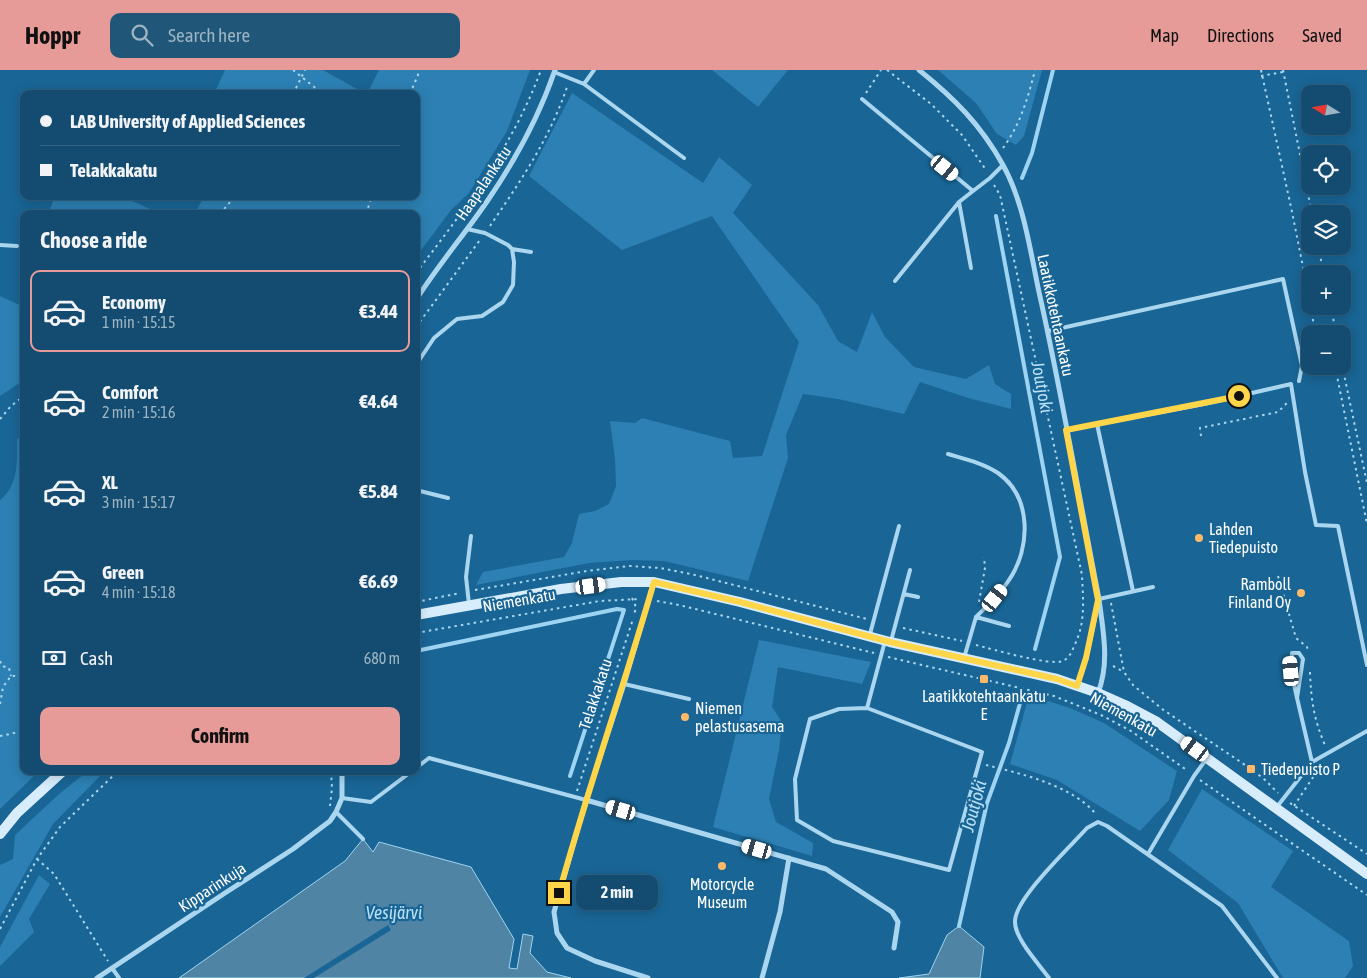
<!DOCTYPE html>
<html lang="en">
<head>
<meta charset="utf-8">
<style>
  :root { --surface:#134c70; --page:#205678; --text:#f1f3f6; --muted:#9db4c3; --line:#326383; --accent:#e69b98 }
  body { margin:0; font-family:"Asap Condensed",sans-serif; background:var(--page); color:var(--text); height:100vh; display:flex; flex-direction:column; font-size:19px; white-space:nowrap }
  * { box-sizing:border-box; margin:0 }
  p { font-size:16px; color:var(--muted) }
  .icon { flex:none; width:28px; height:28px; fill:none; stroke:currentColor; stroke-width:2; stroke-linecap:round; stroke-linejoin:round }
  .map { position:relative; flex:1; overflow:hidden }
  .details { position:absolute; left:20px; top:140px; width:400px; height:565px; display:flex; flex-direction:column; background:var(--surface); border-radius:10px; box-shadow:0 2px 12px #0003,0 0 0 1px var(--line) }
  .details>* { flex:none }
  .top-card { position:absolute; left:20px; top:20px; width:400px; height:110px; border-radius:10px; box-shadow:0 2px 12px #0003,0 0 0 1px var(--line); display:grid; align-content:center; height:110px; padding:0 20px; background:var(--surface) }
  .needle { width:32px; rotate:281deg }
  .buttons { position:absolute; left:1301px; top:15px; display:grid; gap:10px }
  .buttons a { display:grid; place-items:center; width:50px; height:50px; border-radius:10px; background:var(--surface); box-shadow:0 2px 12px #0003,0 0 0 1px var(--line); font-size:25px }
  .end { position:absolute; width:22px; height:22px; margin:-11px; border:6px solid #ffd54a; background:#111; box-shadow:0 0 0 2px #111 }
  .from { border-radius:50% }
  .bubble { position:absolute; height:35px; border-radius:10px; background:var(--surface); box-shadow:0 2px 12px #0003,0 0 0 1px var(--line); font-size:16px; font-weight:700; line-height:35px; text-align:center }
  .car { position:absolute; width:15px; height:30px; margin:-15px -8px; border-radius:6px; box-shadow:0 0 4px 1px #0007; background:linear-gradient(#fff 24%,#345 0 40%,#fff 0 76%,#345 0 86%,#fff 0) }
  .top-card b { display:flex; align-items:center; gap:18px; height:48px; font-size:19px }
  .top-card b+b { border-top:1px solid var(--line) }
  .top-card i { width:12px; height:12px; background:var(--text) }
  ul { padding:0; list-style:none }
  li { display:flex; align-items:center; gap:15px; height:82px; margin:0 10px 8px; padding:0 10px; border:2px solid transparent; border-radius:10px }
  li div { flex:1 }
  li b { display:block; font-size:19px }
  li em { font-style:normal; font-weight:700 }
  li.selected { border-color:var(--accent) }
  li>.icon { width:45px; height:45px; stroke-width:1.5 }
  h2 { padding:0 20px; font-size:22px; line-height:60px }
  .pay { display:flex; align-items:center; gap:12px; height:55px; padding:0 20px; font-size:19px }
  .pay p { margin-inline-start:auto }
  .cta { display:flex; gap:10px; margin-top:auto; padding:10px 20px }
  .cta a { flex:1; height:58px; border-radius:10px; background:var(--accent); color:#111; font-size:20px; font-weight:700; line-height:58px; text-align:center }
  header { display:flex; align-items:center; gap:30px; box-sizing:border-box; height:70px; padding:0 25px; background:var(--accent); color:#111 }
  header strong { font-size:24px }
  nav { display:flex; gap:28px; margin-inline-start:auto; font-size:18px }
  .search { width:350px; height:45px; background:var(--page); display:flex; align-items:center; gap:12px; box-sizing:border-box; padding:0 18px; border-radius:10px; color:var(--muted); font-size:19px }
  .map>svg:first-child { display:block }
  .green { fill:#2c80b3 }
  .water { fill:#5084a5; stroke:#9dd4f2 }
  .pier { fill:#196595 }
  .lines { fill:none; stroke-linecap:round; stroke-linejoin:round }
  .stream { stroke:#9dd4f2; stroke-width:4 }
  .path { stroke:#aad6f0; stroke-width:2; stroke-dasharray:2.5 4; stroke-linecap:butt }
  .lane { stroke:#aad6f0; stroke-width:4 }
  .street { stroke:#aad6f0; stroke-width:5 }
  .secondary { stroke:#d8edfb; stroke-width:10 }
  .route { stroke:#ffd54a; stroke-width:6 }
  .poi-dot { fill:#ffb969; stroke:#196595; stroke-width:2 }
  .labels { text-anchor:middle; stroke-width:4.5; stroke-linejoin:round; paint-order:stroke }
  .street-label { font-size:16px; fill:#fff; stroke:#196595 }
  .poi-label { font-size:16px; fill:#fff; stroke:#196595; text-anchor:start }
  .water-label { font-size:18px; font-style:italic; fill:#bae1f7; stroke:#196595 }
</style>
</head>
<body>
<header>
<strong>Hoppr</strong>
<div class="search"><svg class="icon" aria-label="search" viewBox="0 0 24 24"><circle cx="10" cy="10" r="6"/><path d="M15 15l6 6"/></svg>Search here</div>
<nav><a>Map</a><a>Directions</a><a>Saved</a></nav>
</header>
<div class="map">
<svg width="1367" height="908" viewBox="0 0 1367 908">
  <rect width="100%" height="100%" fill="#196595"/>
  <!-- green -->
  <path class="green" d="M225,0H323L366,24H214Z
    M379,0H530L507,61L469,123L451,140L416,187V144H195L204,126H416V24H367Z
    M712,0H788L758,37Z
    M938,0H1042L1024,66L1016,75L997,64L976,33Z
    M572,23L703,113L719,87L752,115L733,143L818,235L838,271L857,282L872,242L885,267L914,297L966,309L989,295L995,314L1011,324V339L968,328L920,312L904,344L838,329L803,324L786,365L788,388L748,511L664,491L632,490L589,493L476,515L483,502L564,487L572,473L579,444L595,441L609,434L616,416L615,389L610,351L635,353L642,348L730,371L733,388L762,386L799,272L712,146L622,180L529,106Z
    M55,126H128V129L161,144H48Z
    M0,226L24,237V310L0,326Z
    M24,365V701H39L0,739V430C19,416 17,390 17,369Z
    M759,570L871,592L862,614L778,597L772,637L782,652L779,680L769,729L776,752L813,773L812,786L713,757Z
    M1029,625L1070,638L1104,653L1177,701L1169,730L1140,761L1057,710L1010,694Z
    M88,701H105L53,754L0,847V795L13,789L15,765L59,724Z
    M1202,719L1293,781L1271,817L1349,871L1353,896L1345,908H1283L1238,833L1168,780Z
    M39,805L50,814L29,849L34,862L0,896V877Z"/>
  <!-- water -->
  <path class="water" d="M363,769L373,782L379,772L471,797L514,869L509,898L517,899L523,864L533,866L530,883L547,902L571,908H179L345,791Z
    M959,856L984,877L980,908H899L929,904L947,865Z"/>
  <!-- pier -->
  <path class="pier" d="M388,855L391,860L314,908H304Z"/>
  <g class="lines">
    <!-- stream -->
    <path class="stream" d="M1022,108L1032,83L1053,0
      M996,146L1060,487L1035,579
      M416,581L617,539L624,540L570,706
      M959,856L987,733L1009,673L1022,626"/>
    <!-- path -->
    <path class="path" d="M293,0L323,24
      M887,0L931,34L962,65L986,100
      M1261,0L1291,137L1310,232
      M1283,0L1312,144
      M1261,6L1283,2
      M866,23L881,0
      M293,24L305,0
      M410,24L420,0
      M1003,78C1020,55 1028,28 1035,0
      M220,144L235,126
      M366,144L372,126
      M490,156C520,112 550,68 567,17
      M1318,176L1324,204
      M416,203C465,139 513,76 541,0
      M1311,236L1315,264
      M1331,236L1336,264
      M416,257L480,170
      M1342,295L1367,413
      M1335,296L1367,454
      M0,349L11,336L24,326
      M1201,366L1200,358L1278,342L1287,333
      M1278,506L1296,568L1307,577L1308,580
      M475,520L587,501L630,496L660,498L691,504L867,549
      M632,528L636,537L634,545
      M657,531L679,535L874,583
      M416,532L460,523
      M979,532L985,498L984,487
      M1111,533L1124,602L1133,615L1162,639L1251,699L1264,709L1278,723
      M903,558L962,571
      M416,563L600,531L640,529
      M976,575C992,579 1049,596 1063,591C1069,588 1072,582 1074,576C1086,553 1083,530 1082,505L1000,125L994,115
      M888,587L1054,626L1101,645L1131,661L1188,701
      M0,591L2,596L9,598L11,606
      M1113,596L1124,602
      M1310,602C1311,630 1314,650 1325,675
      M0,634L3,617L11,606H24
      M0,666L24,661
      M986,695C1022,704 1071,715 1096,744
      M1200,710L1367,825
      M577,721L633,549
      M1290,733L1367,784
      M330,736L332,718L331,701
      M1294,736L1319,698
      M37,789L54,804L108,891
      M0,859L37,789L60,757L118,701"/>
    <!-- lane -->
    <path class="lane" d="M554,2L584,14L684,88
      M584,14L594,0
      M862,29L973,121L990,108L1003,95
      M959,132L971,198
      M0,175L17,176
      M512,179L531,182
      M895,211L959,132L973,121
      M1048,261L1283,209L1302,296L1299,311
      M416,295L434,268L457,249L482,246L503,232L513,215L514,192L512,179L508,175L485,163L467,159
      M1097,354L1133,521
      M1066,360L1204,334L1291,314L1305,402L1316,455L1338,456L1367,595
      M948,384C965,389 983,393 998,403C1032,427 1031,478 1009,510C1000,524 988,535 976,547
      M416,420L448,428
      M904,524L918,527
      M1099,529L1153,517
      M469,534L466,507L471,466
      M870,564L899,456
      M891,571L910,500
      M964,588L976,547L1009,556
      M624,614L689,629
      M1297,628L1291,601L1292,583H1299L1303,589L1297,628L1312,692
      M867,638L982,682L949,800L833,771L797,750L795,709L810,649L839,639L867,638L885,571
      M416,698L429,688L586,730
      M342,728L371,732L412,701
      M1276,738L1312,692L1367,661
      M336,742L363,769
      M1148,784L1194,706L1207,688
      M112,898L119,908
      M1049,908C1039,894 1015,869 1015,852C1014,829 1071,776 1087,758L1098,752L1107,756L1222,836L1277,908"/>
    <!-- street -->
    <path class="street" d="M919,0C954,28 981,55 1003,95C1024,133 1030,180 1039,222C1062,324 1079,427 1099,529C1103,561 1110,592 1098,623
      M416,230C438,195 465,164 488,130C516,89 539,47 555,0
      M1077,616L1086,588L1098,532
      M586,730L826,799L892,842L898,852L894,878
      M97,908L225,823L293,779L330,751L336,742L342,728V701
      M648,908L595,891L567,878L557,863L554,842L586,730L624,614L654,512
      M762,908L780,842L789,788"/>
    <!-- secondary -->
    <path class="secondary" d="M416,545L561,519L621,512H654L740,532L890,572L1057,609L1098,623L1125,635L1157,652L1367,804
      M0,764L17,743L63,701"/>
  </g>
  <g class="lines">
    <!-- route -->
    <path class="route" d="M559,823C588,718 624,616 654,512L740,532L890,572L1057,609L1077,616L1086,588L1098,530L1066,360L1239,326"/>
  </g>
  <!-- markers -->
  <g class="poi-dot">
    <circle cx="1199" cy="468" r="5"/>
    <circle cx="1301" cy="523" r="5"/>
    <rect x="979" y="604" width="10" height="10" rx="2.5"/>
    <circle cx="685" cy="647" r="5"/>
    <rect x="1246" y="694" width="10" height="10" rx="2.5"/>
    <circle cx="722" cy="796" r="5"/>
  </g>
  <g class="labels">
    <!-- street labels -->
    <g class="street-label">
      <text transform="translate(483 113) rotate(-56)" y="6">Haapalankatu</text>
      <text transform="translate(1056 245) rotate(78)" y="6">Laatikkotehtaankatu</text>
      <text transform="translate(519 530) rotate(-10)" y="6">Niemenkatu</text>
      <text transform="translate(595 624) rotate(-72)" y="6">Telakkakatu</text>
      <text transform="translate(1124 644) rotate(29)" y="6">Niemenkatu</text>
      <text transform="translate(212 817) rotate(-33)" y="6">Kipparinkuja</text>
    </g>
    <!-- poi labels -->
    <g class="poi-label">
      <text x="1209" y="465">Lahden<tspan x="1209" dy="18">Tiedepuisto</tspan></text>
      <text x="1291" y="520" text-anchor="end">Ramboll<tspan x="1291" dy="18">Finland Oy</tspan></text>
      <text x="984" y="632" text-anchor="middle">Laatikkotehtaankatu<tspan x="984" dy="18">E</tspan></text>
      <text x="695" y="644">Niemen<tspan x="695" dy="18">pelastusasema</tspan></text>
      <text x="1261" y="705">Tiedepuisto P</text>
      <text x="722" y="820" text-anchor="middle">Motorcycle<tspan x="722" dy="18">Museum</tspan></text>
    </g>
    <!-- water labels -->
    <g class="water-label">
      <text transform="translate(1042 317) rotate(79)" y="6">Joutjoki</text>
      <text transform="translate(974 736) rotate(-75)" y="6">Joutjoki</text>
      <text x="394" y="849">Vesijärvi</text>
    </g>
  </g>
</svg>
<div class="buttons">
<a><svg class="needle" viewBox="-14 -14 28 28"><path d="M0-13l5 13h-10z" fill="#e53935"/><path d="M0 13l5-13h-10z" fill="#9db4c3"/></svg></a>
<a><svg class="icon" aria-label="locate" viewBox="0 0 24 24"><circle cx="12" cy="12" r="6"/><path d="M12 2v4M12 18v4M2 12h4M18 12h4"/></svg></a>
<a><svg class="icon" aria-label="layers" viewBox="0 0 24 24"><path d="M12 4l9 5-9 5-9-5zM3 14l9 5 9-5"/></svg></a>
<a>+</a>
<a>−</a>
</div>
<i class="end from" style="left:1239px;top:326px"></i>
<i class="end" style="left:559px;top:823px"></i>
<div class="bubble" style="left:576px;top:805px;width:82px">2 min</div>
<i class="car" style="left:945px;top:98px;rotate:129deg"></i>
<i class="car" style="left:591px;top:516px;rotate:82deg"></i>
<i class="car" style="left:995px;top:528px;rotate:39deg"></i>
<i class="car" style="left:1291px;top:601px;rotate:355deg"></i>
<i class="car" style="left:1195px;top:679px;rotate:306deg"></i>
<i class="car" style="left:621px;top:740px;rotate:286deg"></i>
<i class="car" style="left:757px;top:779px;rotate:286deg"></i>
<div class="top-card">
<b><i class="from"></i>LAB University of Applied Sciences</b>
<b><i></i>Telakkakatu</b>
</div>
<section class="details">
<h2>Choose a ride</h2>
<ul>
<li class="selected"><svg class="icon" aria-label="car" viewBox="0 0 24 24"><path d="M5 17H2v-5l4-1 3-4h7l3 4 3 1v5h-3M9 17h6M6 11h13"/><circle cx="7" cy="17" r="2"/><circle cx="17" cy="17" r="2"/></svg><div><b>Economy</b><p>1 min · 15:15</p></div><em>€3.44</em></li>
<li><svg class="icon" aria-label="car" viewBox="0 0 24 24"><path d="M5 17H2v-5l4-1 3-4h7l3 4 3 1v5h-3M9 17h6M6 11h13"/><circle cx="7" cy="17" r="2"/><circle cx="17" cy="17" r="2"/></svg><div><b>Comfort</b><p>2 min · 15:16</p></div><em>€4.64</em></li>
<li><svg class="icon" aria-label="car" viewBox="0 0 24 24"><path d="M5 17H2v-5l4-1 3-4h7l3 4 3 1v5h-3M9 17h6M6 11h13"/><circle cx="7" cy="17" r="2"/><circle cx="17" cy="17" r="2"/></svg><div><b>XL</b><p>3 min · 15:17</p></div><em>€5.84</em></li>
<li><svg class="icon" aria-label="car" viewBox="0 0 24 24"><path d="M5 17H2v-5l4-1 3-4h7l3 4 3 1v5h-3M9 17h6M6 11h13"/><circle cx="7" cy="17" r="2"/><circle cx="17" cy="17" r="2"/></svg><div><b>Green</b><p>4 min · 15:18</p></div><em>€6.69</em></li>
</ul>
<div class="pay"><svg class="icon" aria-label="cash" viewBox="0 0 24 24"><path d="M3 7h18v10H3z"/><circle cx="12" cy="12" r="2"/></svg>Cash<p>680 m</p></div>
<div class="cta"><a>Confirm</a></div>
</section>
</div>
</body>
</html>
